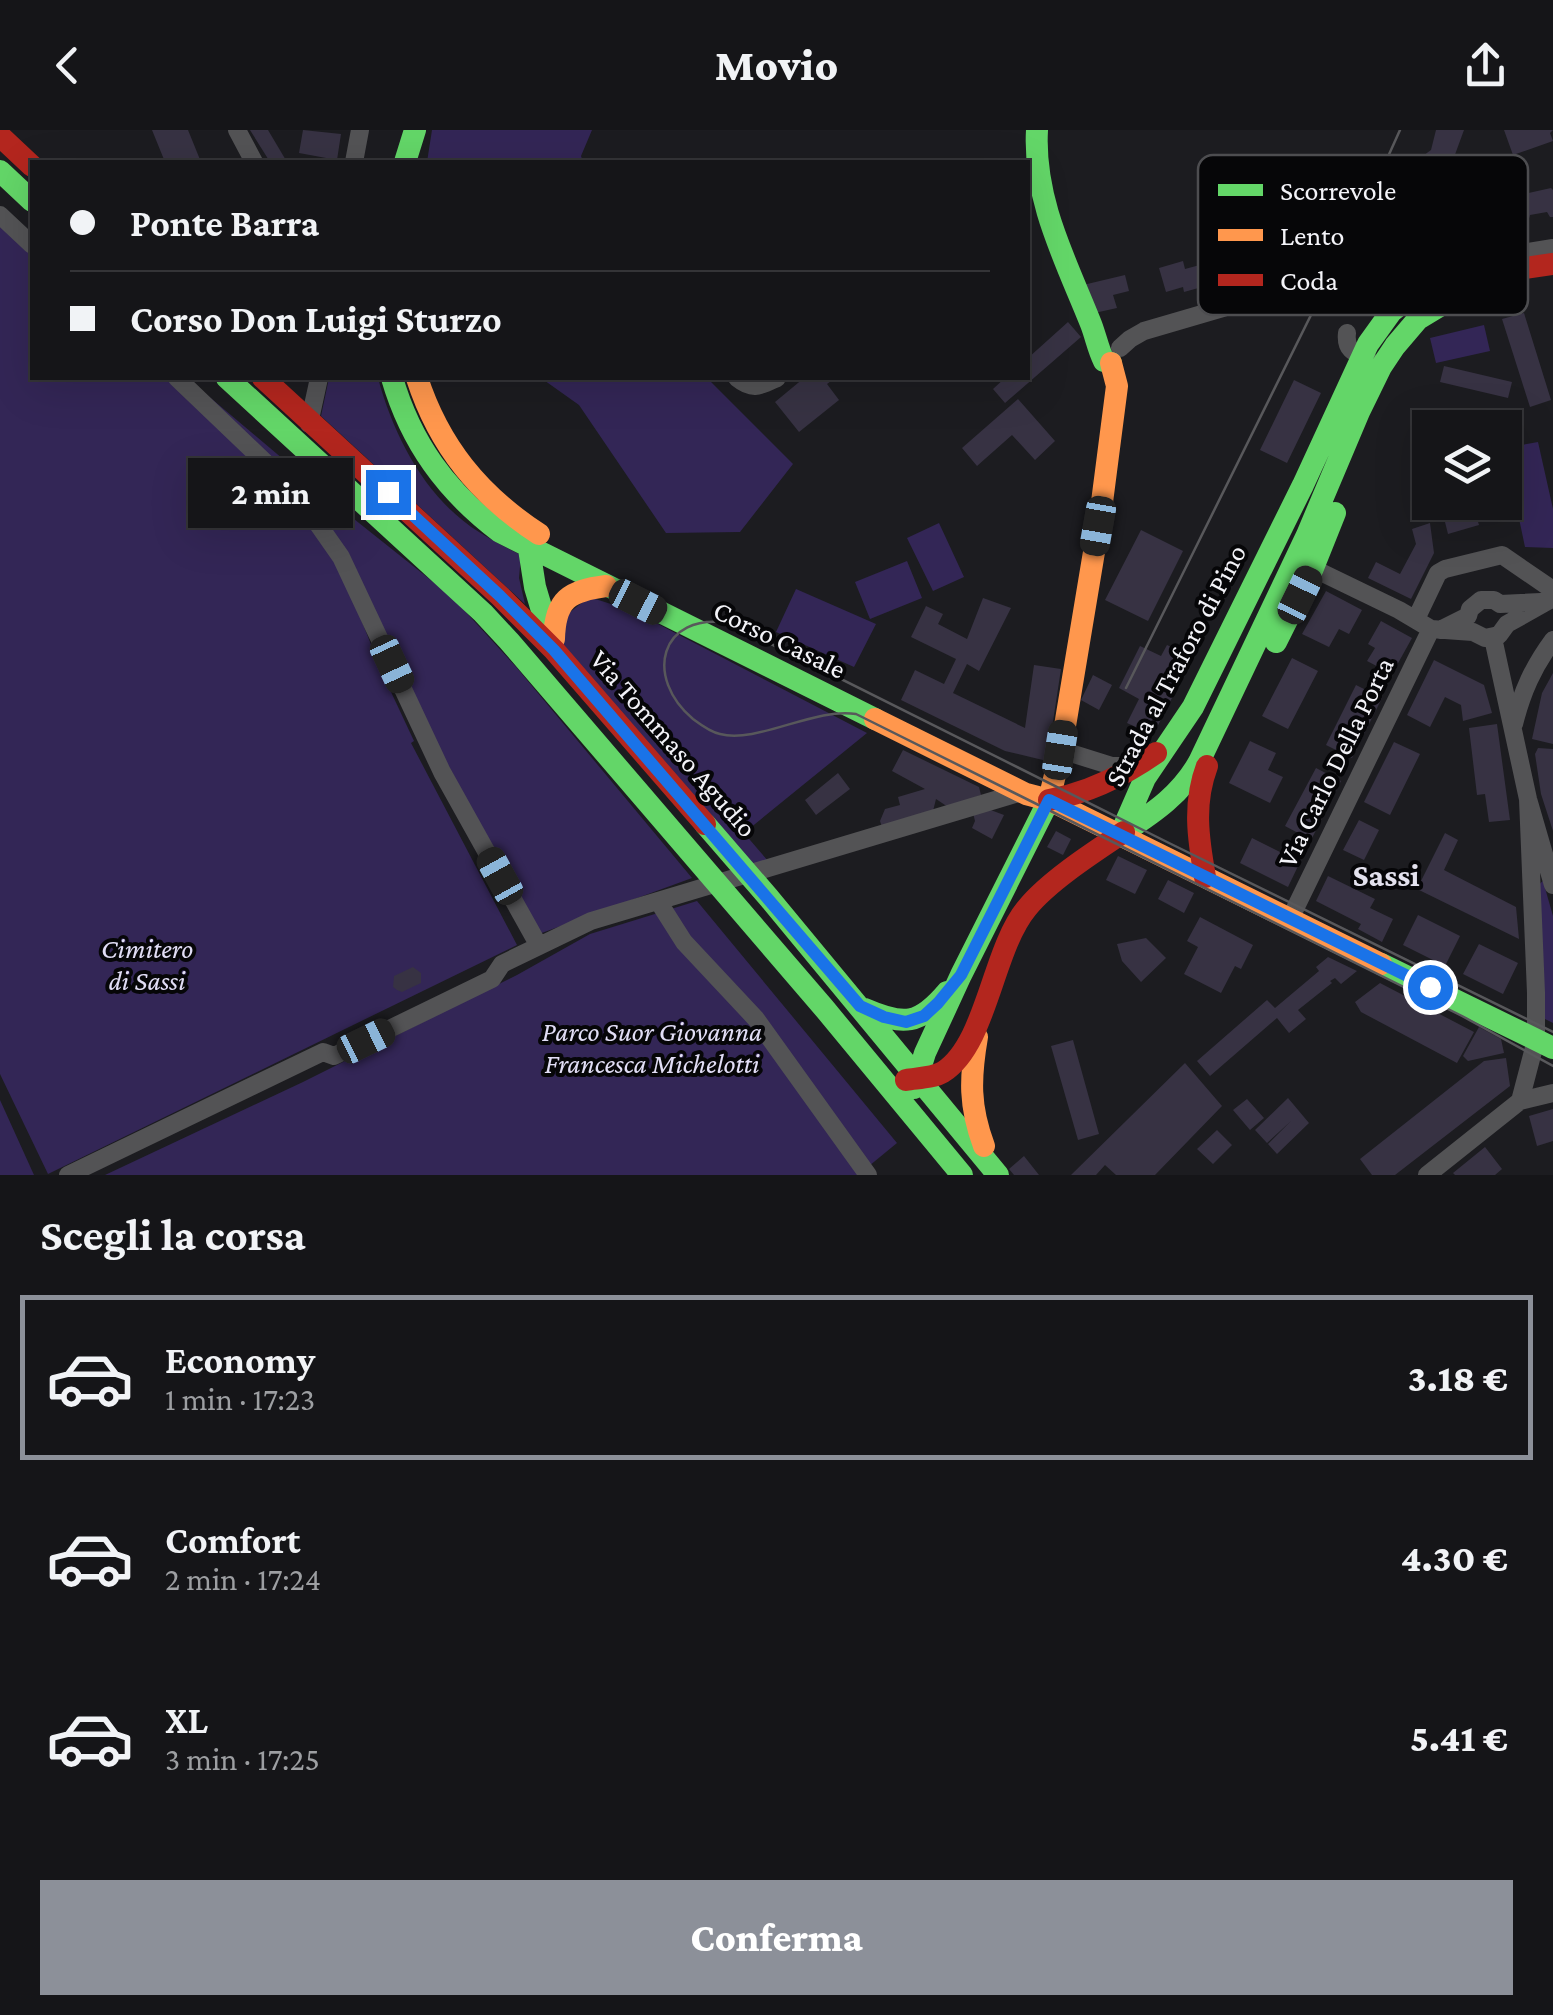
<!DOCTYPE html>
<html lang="it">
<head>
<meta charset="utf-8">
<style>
  :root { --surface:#151518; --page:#222225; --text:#f1f3f6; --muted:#9d9fa2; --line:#343437; --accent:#8c9099 }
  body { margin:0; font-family:"Crimson Pro",serif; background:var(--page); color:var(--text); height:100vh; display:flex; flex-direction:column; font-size:38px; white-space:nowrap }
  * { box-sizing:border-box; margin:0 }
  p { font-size:32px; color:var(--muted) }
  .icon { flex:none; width:55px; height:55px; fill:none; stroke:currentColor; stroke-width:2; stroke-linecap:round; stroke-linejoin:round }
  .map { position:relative; height:1045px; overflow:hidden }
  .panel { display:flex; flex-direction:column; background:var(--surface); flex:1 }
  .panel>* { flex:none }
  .top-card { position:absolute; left:30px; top:30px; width:1000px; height:220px; border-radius:0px; box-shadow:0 10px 40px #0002,0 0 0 2px var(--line); display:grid; align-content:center; height:220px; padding:0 40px; background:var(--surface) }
  .controls { position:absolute; left:1412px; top:280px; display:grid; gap:20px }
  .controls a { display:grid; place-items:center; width:110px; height:110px; border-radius:0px; background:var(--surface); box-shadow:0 10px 40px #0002,0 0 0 2px var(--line); font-size:50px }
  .end { position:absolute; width:45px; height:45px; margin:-22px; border:12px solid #1a73e8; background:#fff; box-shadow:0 0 0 5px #fff }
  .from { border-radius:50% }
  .bubble { position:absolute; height:70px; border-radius:0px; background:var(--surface); box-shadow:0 10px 40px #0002,0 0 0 2px var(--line); font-size:32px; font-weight:800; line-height:70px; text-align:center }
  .car { position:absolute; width:30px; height:60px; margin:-30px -15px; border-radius:12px; box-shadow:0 0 8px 2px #0007; background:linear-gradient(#222 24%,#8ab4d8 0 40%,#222 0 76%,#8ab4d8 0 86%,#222 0) }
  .top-card b { display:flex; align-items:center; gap:35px; height:95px; font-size:38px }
  .top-card b+b { border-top:2px solid var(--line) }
  .top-card i { width:25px; height:25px; background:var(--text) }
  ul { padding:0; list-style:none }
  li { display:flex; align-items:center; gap:30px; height:165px; margin:0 20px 15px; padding:0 20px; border:5px solid transparent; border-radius:0px }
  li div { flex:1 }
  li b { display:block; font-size:38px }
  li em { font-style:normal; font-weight:800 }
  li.selected { border-color:var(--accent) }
  li>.icon { width:90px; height:90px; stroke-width:1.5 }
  h2 { padding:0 40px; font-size:45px; line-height:120px }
  .cta { display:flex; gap:20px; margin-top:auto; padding:20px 40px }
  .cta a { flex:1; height:115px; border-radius:0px; background:var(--accent); color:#fff; font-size:40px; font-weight:800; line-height:115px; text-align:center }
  header { display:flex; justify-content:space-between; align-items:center; height:130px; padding:0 40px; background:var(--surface); font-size:45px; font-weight:800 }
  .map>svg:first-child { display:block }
  .green { fill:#332656 }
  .building { fill:#373243 }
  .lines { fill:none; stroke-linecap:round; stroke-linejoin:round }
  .street { stroke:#535355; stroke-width:18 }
  .fast { stroke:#63d668; stroke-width:22 }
  .slow { stroke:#ff974d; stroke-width:22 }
  .jam { stroke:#b3261e; stroke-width:22 }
  .tram { stroke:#58585b; stroke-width:2.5 }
  .route { stroke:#1a73e8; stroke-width:12 }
  .labels { text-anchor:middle; stroke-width:8; stroke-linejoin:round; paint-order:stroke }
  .street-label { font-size:28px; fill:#f3f3f8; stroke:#060608 }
  .park-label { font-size:28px; font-style:italic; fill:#e2def6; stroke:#060608 }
  .quarter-label { font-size:32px; font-weight:bold; fill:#e3e1ed; stroke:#060608 }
  .key { fill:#060608; stroke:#4d4d50; stroke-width:2.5 }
  .key-label { font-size:28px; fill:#f3f3f8 }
</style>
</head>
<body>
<header><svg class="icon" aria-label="back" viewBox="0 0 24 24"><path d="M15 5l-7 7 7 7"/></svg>Movio<svg class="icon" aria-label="share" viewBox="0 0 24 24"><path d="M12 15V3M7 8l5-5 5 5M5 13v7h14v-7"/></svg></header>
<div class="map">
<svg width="1553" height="1045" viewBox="0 0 1553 1045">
  <rect width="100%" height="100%" fill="#1c1c20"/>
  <!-- green -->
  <path class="green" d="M432,0H592L581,26L583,32H427Z
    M0,89L32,116V248H187L354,389L452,467L517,538L692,748L539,804L337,429L384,547L414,611L411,613L517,815L48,1044L0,944Z
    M1484,195L1490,221L1436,233L1430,208Z
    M329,248H378C394,307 426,369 479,402C493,411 507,418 521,425L519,448L525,474L321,286Z
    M541,248H707L793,334L740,402L666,403L579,275Z
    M1538,312L1553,379V418L1525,417L1505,322V318Z
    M939,393L964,447L933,461L907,408Z
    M907,431L922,468L870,489L855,452Z
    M796,459L876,494L854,537L776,502Z
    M589,467L633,481L867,603L744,703L768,731L752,734L563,517L559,491Z
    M1543,751L1553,786V893L1543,888L1537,756Z
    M697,771L897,1013L858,1045H105L303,952L517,845L590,804Z
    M0,970L34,1045H0Z"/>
  <!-- building -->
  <path class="building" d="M152,0H188L201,32H165Z
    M250,0H268L287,32H270Z
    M303,0L341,4L337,30L299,23Z
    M1436,0H1464L1453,30L1458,46L1429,54L1420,28L1431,20Z
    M1504,0H1553L1550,3L1553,11L1513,25Z
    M1551,58L1553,60V87H1550L1547,82L1530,85L1528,92L1515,94L1507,87V72L1520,71L1524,64Z
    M1244,123L1248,138L1201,152L1202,157L1184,162L1183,157L1166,162L1159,138L1183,131L1185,139Z
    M1125,145L1129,161L1113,165L1117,178L1090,184L1083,155Z
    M1524,183L1551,270L1530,277L1502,189Z
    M1068,192L1081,207L1005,273L993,259L1005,248H1028V228Z
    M1444,236L1512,252L1508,268L1440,252Z
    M804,248H835L827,254L839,270L799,302L775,272Z
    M1294,250L1321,263L1287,333L1260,320Z
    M1018,269L1055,311L1035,330L1012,305L977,336L962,318Z
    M1430,328V359L1423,361L1415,332Z
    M236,342L268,376L253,389L221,355Z
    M1440,372H1472L1479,395L1448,404Z
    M1430,393L1434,423L1411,469L1368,448L1376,432L1400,444L1416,414L1412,399Z
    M1141,400L1183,421L1148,491L1105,470Z
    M1326,461L1362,480L1349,504L1339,499L1329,517L1302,504Z
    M983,468L1011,478L979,541L967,534L953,563L1025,598L1034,535L1061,539L1047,631L1005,621L901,570L915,540L944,554L956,529L911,507L926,476L943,484L938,494L967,509Z
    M1381,491L1412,508L1392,544L1367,531L1375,518L1368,514Z
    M1167,515L1193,527L1153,605L1127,593L1139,569L1119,558L1140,516L1161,526Z
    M1292,528L1318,541L1288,599L1262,586Z
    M1434,530L1484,555L1492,583L1463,591L1461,575L1445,567L1430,597L1407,585Z
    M1553,543V614L1532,609L1542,563Z
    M1093,545L1112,555L1099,580L1081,570Z
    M1356,555L1382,568L1352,628L1326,615Z
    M1497,594L1510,690L1489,692L1485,664L1477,665L1469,598Z
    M1250,611L1276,623L1268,640L1283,647L1270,673L1229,653Z
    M1394,612L1420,624L1390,685L1364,672Z
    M1538,618L1553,619V701L1541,664L1535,624Z
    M903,620L979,657L981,665L948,677L936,669L933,681L882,697L880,691L885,679L900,675L898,667L925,659L892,641Z
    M1316,638L1341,651L1311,710L1285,696Z
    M838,643L850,659L816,685L805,670Z
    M988,679L1004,685L992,709L972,698L975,691L973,683Z
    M1359,690L1379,700L1364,730L1343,720Z
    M1056,701L1071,709L1063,725L1047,717Z
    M1445,703L1458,710L1444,740L1516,777L1519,809L1417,759Z
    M1252,708L1300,732L1288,757L1240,733Z
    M1118,726L1147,740L1135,764L1106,750Z
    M1328,746L1375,769L1370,778L1393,789L1382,812L1358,799L1361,794L1316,771Z
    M1168,750L1194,763L1184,783L1158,769Z
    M1418,785L1460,806L1445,836L1403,815Z
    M1200,787L1253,815L1241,839L1235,836L1221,863L1184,844L1198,817L1187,811Z
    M1146,808L1166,828L1141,852L1122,831L1117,814Z
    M1479,814L1518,833L1503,864L1463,844Z
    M1328,827L1357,841L1341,854L1335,848L1330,851L1332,853L1298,880L1306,889L1289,903L1277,888L1210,946L1197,931L1267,870L1275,878L1319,841L1316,837Z
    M413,837L421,843V853L402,862L397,860L393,857L394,846Z
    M1380,853L1474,902L1457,933L1361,882L1355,872Z
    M1479,897L1501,909L1504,923L1468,931L1463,926Z
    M1073,910L1099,1004L1078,1010L1051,916Z
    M1506,928L1510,956L1395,1045H1372L1360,1029L1484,931Z
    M1185,933L1222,976L1155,1045H1116L1105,1035L1096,1045H1071Z
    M1288,968L1309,993L1277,1024L1268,1014L1291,991L1267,1013L1255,1000Z
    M1247,969L1264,988L1250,1000L1233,980Z
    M1553,979V1011L1537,1016L1529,986Z
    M1217,1000L1232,1015L1213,1034L1197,1019Z
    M1485,1017L1502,1039L1495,1045H1455L1453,1043Z
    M1024,1026L1039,1045H1014L1009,1039Z"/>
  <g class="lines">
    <!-- street -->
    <path class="street" d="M237,0L254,32
      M354,32L360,0
      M0,85L32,115
      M1347,203C1345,220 1354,223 1368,229
      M1120,218L1130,209L1144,201L1308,153L1353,146L1434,137L1553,118
      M177,248L294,360L341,427L442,642L539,816
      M737,248C753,261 760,256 777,248
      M309,294L319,248
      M1304,434L1399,480L1431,499L1473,502L1485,508L1499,505L1507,494L1548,471
      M1416,489L1438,443L1445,439L1502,425L1553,460
      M1440,500L1468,486L1470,479L1481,470H1494L1500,474L1541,472
      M1493,508L1528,669L1553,755
      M1514,594C1522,562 1533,537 1553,510
      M1061,620L1112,636H1130
      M658,771L684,812L756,889L868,1045
      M1290,789L1431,499
      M1520,971L1536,910V863L1528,669
      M68,1045L323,922L334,926L492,849L502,834L591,791L1022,662
      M1427,1045L1520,971L1553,963"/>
    <!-- fast -->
    <path class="fast" d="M1037,0C1033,70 1066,131 1091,194C1096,207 1098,219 1104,231L1111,233
      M405,32L415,0
      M0,41L32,71
      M227,248L483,483L509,511L824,878L962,1045
      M392,248C411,313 446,361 500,402L875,589
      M527,406L535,457L552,514
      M1276,512L1313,438L1335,383
      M705,694L769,768L998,1045
      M1124,702C1155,682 1181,664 1199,632L1307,405L1359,282L1381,237L1395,216L1418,189L1494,143
      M1121,703L1145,648L1193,577L1303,355L1368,214L1391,182L1406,170L1424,160
      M1381,834L1553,918
      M865,879C904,896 919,895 947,862
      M914,958L925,923L961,845L1049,670"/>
    <!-- slow -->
    <path class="slow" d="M417,248C439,316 479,365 539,404
      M554,509C555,469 569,461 606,456
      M875,589L1026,664L1049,670L1381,834
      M1049,670L1061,620L1101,380L1117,256L1111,233
      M977,907C970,948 969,976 984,1016"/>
    <!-- jam -->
    <path class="jam" d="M0,6L32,36
      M1424,160L1467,146L1553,134
      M263,248L500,466L554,520L705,694
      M1049,670C1089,663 1123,646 1156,623
      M1205,747C1198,708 1193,673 1207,636
      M906,950C918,948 933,948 943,942C987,914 992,820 1027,778C1049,751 1094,722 1124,702"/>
    <!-- tram -->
    <path class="tram" d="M1126,558L1373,60L1400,0
      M1553,902L1167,712L729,493C659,482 644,548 693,589C701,595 710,602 720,604C757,614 815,577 856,584L1462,886L1553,936"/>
  </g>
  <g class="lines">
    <!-- route -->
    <path class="route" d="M388,362L500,466L554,520L860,876L884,887L906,892L924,886L938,873L961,845L1049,670L1430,857"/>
  </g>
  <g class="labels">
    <!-- street labels -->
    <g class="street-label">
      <text transform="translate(780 509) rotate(26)" y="10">Corso Casale</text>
      <text transform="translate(1175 535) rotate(-62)" y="10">Strada al Traforo di Pino</text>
      <text transform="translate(674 613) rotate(49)" y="10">Via Tommaso Agudio</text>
      <text transform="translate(1335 632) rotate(-64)" y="10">Via Carlo Della Porta</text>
    </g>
    <!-- park labels -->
    <g class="park-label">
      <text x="147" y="828">Cimitero<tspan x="147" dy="32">di Sassi</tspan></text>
      <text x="652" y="911">Parco Suor Giovanna<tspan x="652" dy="32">Francesca Michelotti</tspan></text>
    </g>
    <!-- quarter labels -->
    <g class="quarter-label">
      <text x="1386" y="756">Sassi</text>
    </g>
  </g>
  <!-- legend -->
  <rect x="1198" y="25" width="330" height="160" rx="15" class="key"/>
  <rect x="1218" y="54" width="45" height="12" fill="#63d668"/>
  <rect x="1218" y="99" width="45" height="12" fill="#ff974d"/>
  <rect x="1218" y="144" width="45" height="12" fill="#b3261e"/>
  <g class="key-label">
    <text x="1280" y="70">Scorrevole</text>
    <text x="1280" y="115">Lento</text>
    <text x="1280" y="160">Coda</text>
  </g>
</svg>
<div class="controls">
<a><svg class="icon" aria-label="layers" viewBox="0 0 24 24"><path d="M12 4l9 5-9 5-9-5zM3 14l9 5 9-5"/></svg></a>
</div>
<i class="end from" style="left:1430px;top:857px"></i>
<i class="end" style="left:388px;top:362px"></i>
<div class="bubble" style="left:188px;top:328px;width:165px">2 min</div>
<i class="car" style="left:1098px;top:396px;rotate:190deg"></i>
<i class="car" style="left:1300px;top:465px;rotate:26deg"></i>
<i class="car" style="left:638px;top:472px;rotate:117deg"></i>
<i class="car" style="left:392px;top:534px;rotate:155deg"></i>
<i class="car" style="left:1060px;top:620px;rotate:9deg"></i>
<i class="car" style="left:500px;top:746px;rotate:331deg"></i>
<i class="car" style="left:366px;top:911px;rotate:64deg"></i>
<div class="top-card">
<b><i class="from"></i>Ponte Barra</b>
<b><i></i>Corso Don Luigi Sturzo</b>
</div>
</div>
<section class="panel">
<h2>Scegli la corsa</h2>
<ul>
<li class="selected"><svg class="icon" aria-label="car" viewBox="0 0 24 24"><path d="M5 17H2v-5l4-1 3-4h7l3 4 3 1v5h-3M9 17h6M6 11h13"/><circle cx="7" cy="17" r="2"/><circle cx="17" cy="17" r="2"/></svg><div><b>Economy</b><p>1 min · 17:23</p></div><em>3.18 €</em></li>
<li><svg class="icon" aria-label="car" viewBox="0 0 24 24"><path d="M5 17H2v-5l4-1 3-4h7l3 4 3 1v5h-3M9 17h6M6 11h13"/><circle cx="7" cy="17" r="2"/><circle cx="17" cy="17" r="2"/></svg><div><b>Comfort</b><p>2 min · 17:24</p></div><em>4.30 €</em></li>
<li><svg class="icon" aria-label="car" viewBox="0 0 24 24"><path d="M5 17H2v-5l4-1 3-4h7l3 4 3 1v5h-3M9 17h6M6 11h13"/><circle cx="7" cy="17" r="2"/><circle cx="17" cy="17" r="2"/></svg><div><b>XL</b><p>3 min · 17:25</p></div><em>5.41 €</em></li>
</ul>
<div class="cta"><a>Conferma</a></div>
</section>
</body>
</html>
